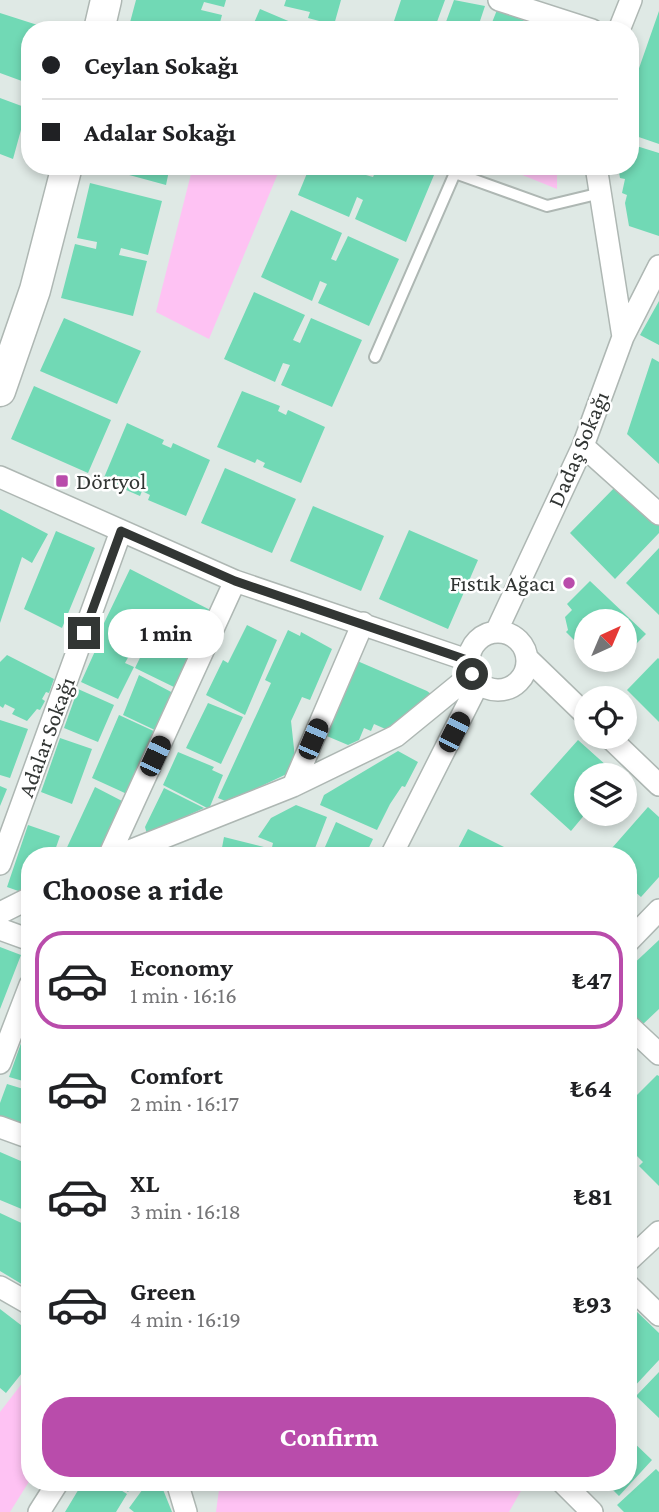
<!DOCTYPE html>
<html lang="en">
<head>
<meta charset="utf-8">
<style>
  :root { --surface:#fff; --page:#f6f6f6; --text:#202124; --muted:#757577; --line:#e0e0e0; --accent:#b94cab }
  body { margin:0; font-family:"Crimson Pro",serif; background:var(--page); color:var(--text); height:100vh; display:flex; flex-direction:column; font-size:26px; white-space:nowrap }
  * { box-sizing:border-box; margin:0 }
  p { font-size:23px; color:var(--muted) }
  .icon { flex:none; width:38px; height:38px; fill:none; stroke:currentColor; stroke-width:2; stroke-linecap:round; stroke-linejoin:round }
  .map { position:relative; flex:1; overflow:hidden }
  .side { position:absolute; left:21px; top:847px; width:616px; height:644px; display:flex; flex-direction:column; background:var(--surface); border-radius:28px; box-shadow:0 4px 10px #0003 }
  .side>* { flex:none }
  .hud { position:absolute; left:21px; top:21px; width:618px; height:154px; border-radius:28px; box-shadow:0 4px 10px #0003; display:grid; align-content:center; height:154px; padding:0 21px; background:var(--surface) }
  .needle { width:46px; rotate:44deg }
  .controls { position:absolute; left:574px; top:609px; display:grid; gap:14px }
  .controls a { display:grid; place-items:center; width:63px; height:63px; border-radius:50%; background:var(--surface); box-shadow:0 4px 10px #0003; font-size:35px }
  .end { position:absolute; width:32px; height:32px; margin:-16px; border:9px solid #323634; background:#fff; box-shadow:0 0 0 4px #fff }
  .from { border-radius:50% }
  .bubble { position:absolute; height:49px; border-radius:24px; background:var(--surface); box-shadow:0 4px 10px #0003; font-size:23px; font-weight:700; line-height:49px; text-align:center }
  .car { position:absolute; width:21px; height:42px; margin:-21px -10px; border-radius:9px; box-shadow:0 0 5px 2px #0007; background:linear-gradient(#222 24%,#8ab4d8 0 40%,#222 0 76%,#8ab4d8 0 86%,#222 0) }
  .hud b { display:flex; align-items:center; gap:24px; height:66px; font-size:26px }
  .hud b+b { border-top:2px solid var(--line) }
  .hud i { width:18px; height:18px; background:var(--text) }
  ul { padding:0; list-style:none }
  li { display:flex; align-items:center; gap:21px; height:98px; margin:0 14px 10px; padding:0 7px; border:4px solid transparent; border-radius:28px }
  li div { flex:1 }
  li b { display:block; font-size:26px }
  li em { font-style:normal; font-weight:700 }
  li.active { border-color:var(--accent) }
  li>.icon { width:63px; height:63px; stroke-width:1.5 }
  h2 { padding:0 21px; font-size:32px; line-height:84px }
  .button { display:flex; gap:14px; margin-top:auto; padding:14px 21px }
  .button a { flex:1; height:80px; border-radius:28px; background:var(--accent); color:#fff; font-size:28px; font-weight:700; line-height:80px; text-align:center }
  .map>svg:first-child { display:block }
  .green { fill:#fec2f3 }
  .building { fill:#71d9b5 }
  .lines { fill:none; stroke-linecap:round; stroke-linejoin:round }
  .lane-casing { stroke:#aeb7b3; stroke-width:14 }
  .street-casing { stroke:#aeb7b3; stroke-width:24 }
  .secondary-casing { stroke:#aeb7b3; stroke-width:33 }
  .lane { stroke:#fff; stroke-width:10 }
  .street { stroke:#fff; stroke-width:21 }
  .secondary { stroke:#fff; stroke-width:30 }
  .route { stroke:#323634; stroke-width:9 }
  .poi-dot { fill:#b94cab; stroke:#fff; stroke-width:2.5 }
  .labels { text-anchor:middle; stroke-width:5; stroke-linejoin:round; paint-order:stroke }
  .street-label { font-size:23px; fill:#323634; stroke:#fff }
  .poi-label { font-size:23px; fill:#323634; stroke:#fff; text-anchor:start }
</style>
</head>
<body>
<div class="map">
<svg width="659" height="1512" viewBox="0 0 659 1512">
  <rect width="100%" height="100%" fill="#dfe9e5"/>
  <!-- green -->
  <path class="green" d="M193,166H281L209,339L156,312Z
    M500,166H557V189Z
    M30,1373V1480L10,1512H0V1412Z
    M220,1482H526L509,1512H216Z"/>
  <!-- building -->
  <path class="building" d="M136,0H226L224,7L204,2L201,10L222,15L218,30H128Z
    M286,0H341L334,25L308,18L310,12L284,6Z
    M401,0H445L434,30H391Z
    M454,0L485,6L477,30H443Z
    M260,9L293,23L290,30H251Z
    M497,10L548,30H489Z
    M659,11V144L630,134V84L635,73L637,74Z
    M0,13L50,29L30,30V84L0,73Z
    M0,98L27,108L13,159L0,154Z
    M630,144L659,153V236L629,226L625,203L627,195L622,193L625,179L620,178L618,166H630Z
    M96,166H170L166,185Z
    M310,166H370L366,175L373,177L378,166H416L434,175L406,242L355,219L363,200L357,197L349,217L298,195Z
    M90,183L162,201L148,255L121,248L119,255L147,261L133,316L61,298L75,244L96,249L97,242L77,238Z
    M291,210L342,233L331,259L336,261L348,236L399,259L369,326L318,303L327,284L320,281L312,301L261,277Z
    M254,292L305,315L293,340L300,343L311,318L362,340L332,407L281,385L290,365L283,363L275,382L224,359Z
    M659,301V345L640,335Z
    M64,318L141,351L117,404L40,371Z
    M652,358L659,362V464L627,434Z
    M34,386L111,420L88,473L11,439Z
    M242,391L280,406L278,411L286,415L288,410L325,427L301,483L263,467L265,463L257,459L255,463L217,447Z
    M127,423L164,440L162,444L171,448L173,443L210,460L186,516L148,500L150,495L142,491L140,496L103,480Z
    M225,468L296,499L272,553L201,523Z
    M620,482L659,520V533L615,579L570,533Z
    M313,506L384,536L361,591L290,561Z
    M0,509L48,534L32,563L22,557L0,623Z
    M409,530L478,560L448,629L379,599Z
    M56,531L95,548L62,628L24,609Z
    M659,548V615L626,583Z
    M130,569L218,614L178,689L135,668L154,629L146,625L125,663L134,667L118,699L81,682L96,649L92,648Z
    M590,581L646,634L625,655V621H586V652L566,632L568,630L565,617L572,610L567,604Z
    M247,625L277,640L245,715L206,695L223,660L228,663Z
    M288,630L300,636L301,632L332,649L310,700L302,697L291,721L296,767L293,771L228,802L218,798L271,683L265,680Z
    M7,655L54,679L49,693L46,692L42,699L45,701L40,710L37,709L27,721L12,714L15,709L5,704L3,708L0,706V662Z
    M658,658L659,659V722L627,690Z
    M355,660L427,691L435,697L390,731L374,724L371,731L364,728L359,740L348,745L322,734Z
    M139,675L175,694L159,732L123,715Z
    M78,689L114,705L98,742L64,728Z
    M208,703L243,717L221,764L186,748Z
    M119,715L158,733L127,794L92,778Z
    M0,720L28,729L10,778L0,775Z
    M60,738L92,749L72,804L41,792Z
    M578,740L617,775H586V813L571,831L530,794Z
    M398,751L418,762L405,787L402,786L390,804L377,830L320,805L324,795Z
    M178,752L214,767L212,770L223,775L209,809L163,785Z
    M0,786L7,789L0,806Z
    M95,787L124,802L97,856H63Z
    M164,788L204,808L147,834L145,827Z
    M296,805L327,817L312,856H270L273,843L258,837L271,818Z
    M648,807L659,817V877L641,897L628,886V856H605Z
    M336,822L373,839L365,856H321Z
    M28,825L60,836L53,856H30V893L27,894L7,887Z
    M468,829L522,856H454Z
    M224,837L264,847L262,856H214L215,852L221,853Z
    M659,940V1009L641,1026L628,1014V969Z
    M0,947L21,955L0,1009Z
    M30,1018V1083L9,1077Z
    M657,1075L659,1076V1186L639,1166L643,1162L632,1151L628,1154V1107L631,1109L637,1103L633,1099Z
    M7,1084L30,1091V1128L0,1117V1103Z
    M0,1152L30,1165V1195L24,1210L0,1200Z
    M0,1213L30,1227V1289L0,1271Z
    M0,1309L30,1332V1363L6,1393L0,1388Z
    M634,1309L659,1333V1360L632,1389L628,1385V1315Z
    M659,1372V1418L636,1396Z
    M628,1437L652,1460L619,1496L605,1482H628Z
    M656,1469L659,1472V1512H624L617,1505Z
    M83,1482H108L127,1494L116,1512H65Z
    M117,1482H136L128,1492Z
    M148,1482H160L172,1512H134L129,1508Z"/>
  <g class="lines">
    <!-- lane casing -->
    <g class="lane-casing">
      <path id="lane" d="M375,357L455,173L547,206L601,193"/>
    </g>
    <!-- street casing -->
    <g class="street-casing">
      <path id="street" d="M499,0L592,30
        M619,30L631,0
        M596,166L623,337
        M583,446L659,514
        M0,477L235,581L470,661
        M496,632L583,446L623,337L659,266
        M469 661a29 29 0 1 1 58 0a29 29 0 1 1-58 0Z
        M527,658L586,715
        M609,737L659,785
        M293,786L363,623
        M109,856L235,581
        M117,856L293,786L396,736L472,674
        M391,856L479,682
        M0,864L121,531
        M0,913L30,898
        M0,929L30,940
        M628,942L659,910
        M628,1025L659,1054
        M0,1063L30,985
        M0,1127L30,1138
        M628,1261L659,1232
        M628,1285L659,1315
        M0,1287L30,1304
        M177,1482L186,1512
        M562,1482L592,1512
        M39,1512L58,1482"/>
    </g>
    <!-- secondary casing -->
    <g class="secondary-casing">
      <path id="secondary" d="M99,30L106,0
        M0,391L35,290L67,166"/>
    </g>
    <!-- lane -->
    <use href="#lane" class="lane"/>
    <!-- street -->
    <use href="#street" class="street"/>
    <!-- secondary -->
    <use href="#secondary" class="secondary"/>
  </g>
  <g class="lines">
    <!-- route -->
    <path class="route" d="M84,633L121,531L235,581L470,661L472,674"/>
  </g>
  <!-- markers -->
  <g class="poi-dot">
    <rect x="55" y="474" width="14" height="14" rx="3.5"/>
    <circle cx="569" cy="583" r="7"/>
  </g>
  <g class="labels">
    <!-- street labels -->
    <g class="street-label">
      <text transform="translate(578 449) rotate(-67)" y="8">Dadaş Sokağı</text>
      <text transform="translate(46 737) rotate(-70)" y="8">Adalar Sokağı</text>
    </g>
    <!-- poi labels -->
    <g class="poi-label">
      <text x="76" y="489">Dörtyol</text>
      <text x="555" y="591" text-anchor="end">Fıstık Ağacı</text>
    </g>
  </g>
</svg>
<div class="controls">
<a><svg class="needle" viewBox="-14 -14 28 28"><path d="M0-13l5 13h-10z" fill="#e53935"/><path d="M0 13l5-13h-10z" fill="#757577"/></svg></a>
<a><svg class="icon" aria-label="locate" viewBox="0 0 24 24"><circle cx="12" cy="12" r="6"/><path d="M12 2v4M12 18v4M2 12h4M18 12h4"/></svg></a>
<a><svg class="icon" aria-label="layers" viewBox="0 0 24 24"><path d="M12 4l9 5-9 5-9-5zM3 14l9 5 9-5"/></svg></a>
</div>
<i class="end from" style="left:472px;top:674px"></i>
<i class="end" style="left:84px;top:633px"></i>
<div class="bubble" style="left:108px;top:609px;width:116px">1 min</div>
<i class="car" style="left:454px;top:732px;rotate:27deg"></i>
<i class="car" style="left:313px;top:739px;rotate:23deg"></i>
<i class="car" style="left:155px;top:756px;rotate:25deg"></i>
<div class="hud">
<b><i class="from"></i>Ceylan Sokağı</b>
<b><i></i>Adalar Sokağı</b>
</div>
<section class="side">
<h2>Choose a ride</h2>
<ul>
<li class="active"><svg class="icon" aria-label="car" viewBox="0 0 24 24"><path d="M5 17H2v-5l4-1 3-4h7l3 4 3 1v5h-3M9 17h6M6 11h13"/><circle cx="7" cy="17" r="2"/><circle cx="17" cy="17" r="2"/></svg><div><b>Economy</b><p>1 min · 16:16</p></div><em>₺47</em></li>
<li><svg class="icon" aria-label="car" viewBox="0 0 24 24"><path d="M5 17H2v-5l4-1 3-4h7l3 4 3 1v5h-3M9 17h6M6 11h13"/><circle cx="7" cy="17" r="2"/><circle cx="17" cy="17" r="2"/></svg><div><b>Comfort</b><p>2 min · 16:17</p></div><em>₺64</em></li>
<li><svg class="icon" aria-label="car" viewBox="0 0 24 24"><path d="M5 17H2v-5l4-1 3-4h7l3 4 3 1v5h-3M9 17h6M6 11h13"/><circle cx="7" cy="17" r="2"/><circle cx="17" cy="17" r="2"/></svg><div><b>XL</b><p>3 min · 16:18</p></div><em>₺81</em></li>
<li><svg class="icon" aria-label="car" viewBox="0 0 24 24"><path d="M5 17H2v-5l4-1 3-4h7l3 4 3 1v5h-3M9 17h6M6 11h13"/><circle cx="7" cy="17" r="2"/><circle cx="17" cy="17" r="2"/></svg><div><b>Green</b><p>4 min · 16:19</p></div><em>₺93</em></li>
</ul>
<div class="button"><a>Confirm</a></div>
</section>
</div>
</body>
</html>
